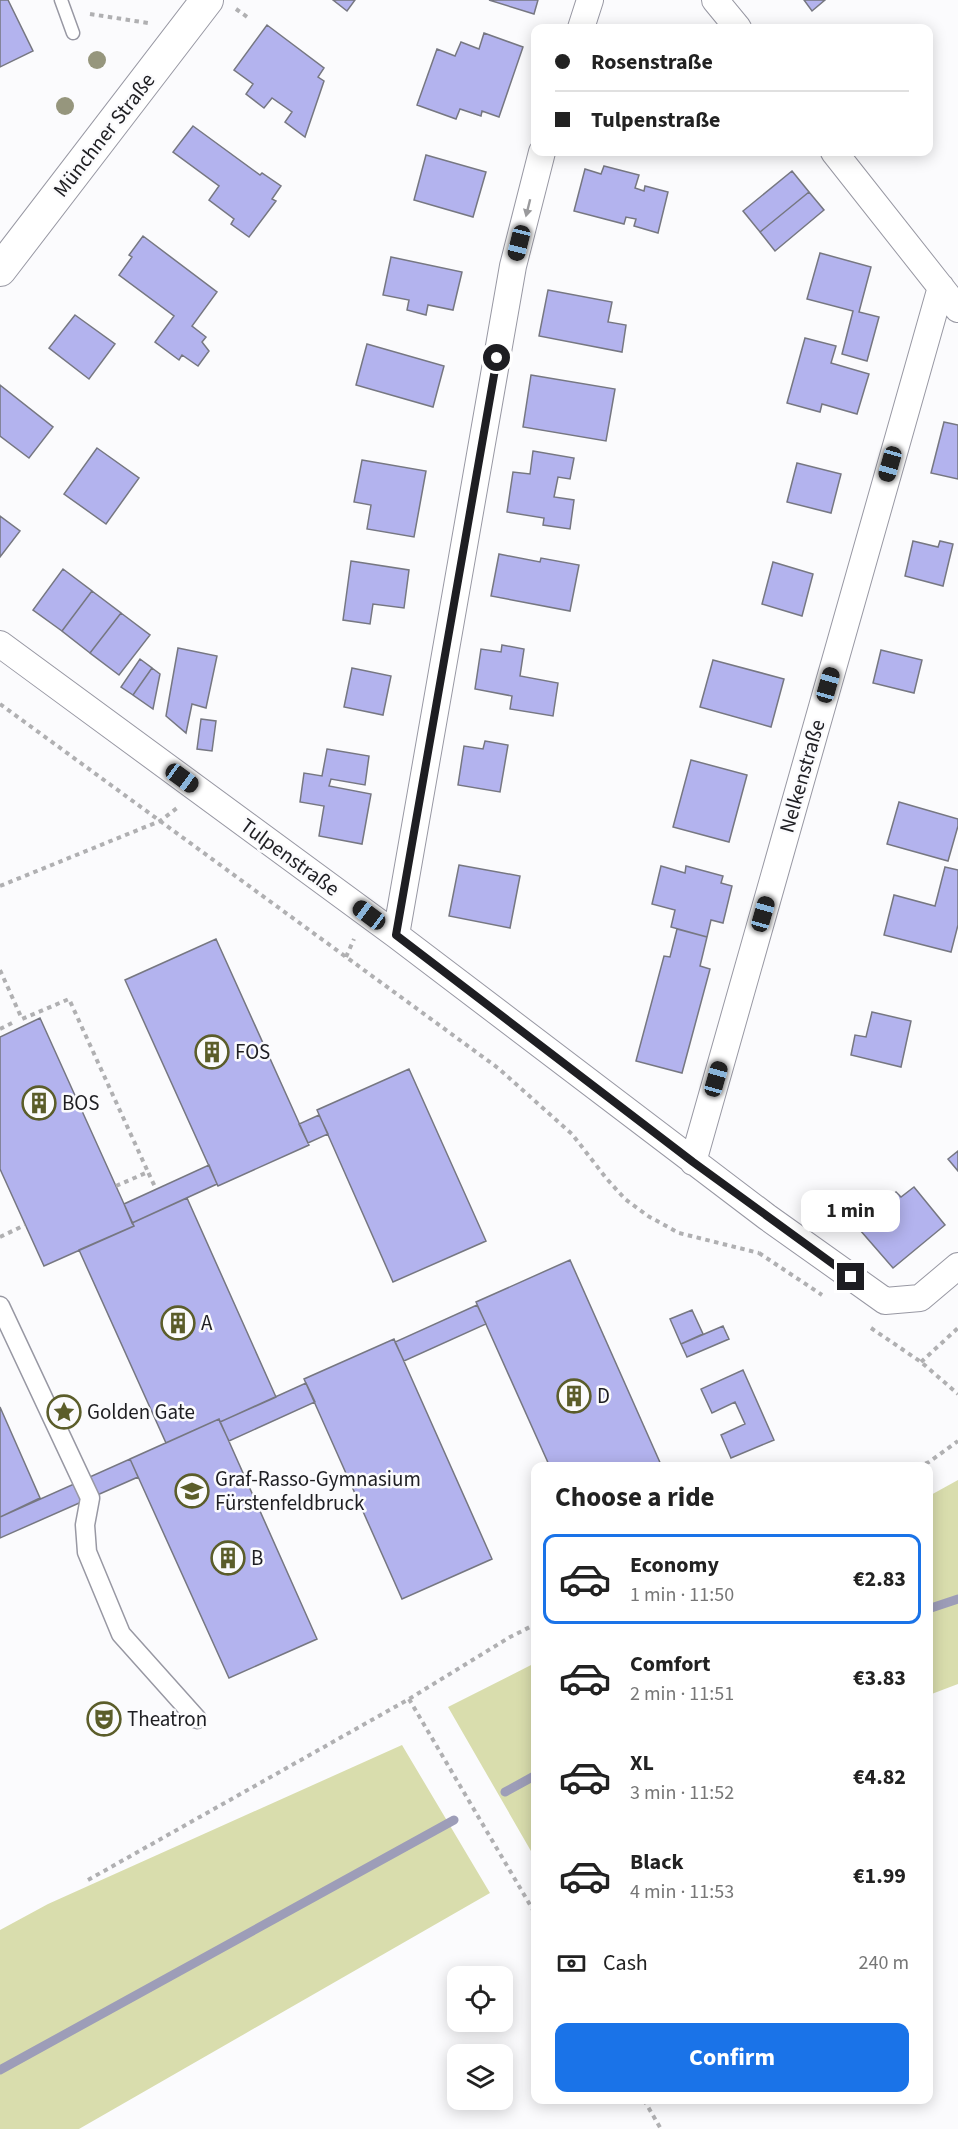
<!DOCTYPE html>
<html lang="en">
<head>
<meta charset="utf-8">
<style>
  :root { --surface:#fff; --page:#f2f2f2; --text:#222; --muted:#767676; --line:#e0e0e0; --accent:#1a73e8 }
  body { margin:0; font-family:"Source Sans 3",sans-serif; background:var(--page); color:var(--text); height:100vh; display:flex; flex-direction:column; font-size:22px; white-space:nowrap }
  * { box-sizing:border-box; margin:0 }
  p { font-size:20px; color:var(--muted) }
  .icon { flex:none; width:33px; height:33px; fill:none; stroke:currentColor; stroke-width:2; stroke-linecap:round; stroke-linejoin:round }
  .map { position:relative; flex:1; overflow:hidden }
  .details { position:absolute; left:531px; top:1462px; width:402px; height:642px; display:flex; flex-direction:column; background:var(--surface); border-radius:12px; box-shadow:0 3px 15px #0003 }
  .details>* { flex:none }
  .banner { position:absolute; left:531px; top:24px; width:402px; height:132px; border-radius:12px; box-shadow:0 3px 15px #0003; display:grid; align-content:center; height:132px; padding:0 24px; background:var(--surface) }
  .tools { position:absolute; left:447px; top:1966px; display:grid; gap:12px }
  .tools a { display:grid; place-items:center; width:66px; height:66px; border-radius:12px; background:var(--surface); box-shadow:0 3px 15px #0003; font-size:30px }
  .end { position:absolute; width:27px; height:27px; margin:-14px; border:8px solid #1e1e22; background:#fff; box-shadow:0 0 0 3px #fff }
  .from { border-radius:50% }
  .bubble { position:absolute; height:42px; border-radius:12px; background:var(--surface); box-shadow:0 3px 15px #0003; font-size:20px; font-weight:700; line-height:42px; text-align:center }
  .car { position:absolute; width:18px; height:36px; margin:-18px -9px; border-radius:8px; box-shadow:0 0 4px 2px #0007; background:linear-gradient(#222 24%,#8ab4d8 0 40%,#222 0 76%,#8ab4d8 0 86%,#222 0) }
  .banner b { display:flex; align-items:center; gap:21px; height:57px; font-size:22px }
  .banner b+b { border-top:2px solid var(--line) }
  .banner i { width:15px; height:15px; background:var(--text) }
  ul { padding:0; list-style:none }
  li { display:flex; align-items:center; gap:18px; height:90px; margin:0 12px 9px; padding:0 12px; border:3px solid transparent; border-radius:12px }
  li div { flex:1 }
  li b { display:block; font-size:22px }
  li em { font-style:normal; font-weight:700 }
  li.selected { border-color:var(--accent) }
  li>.icon { width:54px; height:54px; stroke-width:1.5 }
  h2 { padding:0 24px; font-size:27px; line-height:72px }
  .pay { display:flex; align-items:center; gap:15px; height:66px; padding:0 24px; font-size:22px }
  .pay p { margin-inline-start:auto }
  .primary-button { display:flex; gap:12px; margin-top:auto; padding:12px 24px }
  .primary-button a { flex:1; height:69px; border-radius:12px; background:var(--accent); color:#fff; font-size:24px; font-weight:700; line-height:69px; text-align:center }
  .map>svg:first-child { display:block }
  .green { fill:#d9ddad }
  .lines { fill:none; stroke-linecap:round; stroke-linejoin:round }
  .stream { stroke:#9d9db8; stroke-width:9 }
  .building { fill:#b3b3ee; stroke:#767781; stroke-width:1.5 }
  .service-casing { stroke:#9898a3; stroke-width:15 }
  .pedestrian-casing { stroke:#9898a3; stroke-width:21 }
  .minor-casing { stroke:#9898a3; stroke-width:28 }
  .tertiary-casing { stroke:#9898a3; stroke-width:34 }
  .path { stroke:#b0b0b2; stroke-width:4; stroke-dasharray:4.5 4.5; stroke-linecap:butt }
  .service { stroke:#fff; stroke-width:12 }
  .pedestrian { stroke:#fff; stroke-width:18 }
  .minor { stroke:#fff; stroke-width:26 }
  .tertiary { stroke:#fff; stroke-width:32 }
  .tree { fill:#96967d }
  .oneway { fill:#9a9a9c }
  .route { stroke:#1e1e22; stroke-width:8 }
  .labels { text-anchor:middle; stroke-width:5; stroke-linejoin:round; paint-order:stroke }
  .street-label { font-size:21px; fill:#1e1e22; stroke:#fbfbfd }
  .poi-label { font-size:21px; fill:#1e1e22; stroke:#fbfbfd; text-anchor:start }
</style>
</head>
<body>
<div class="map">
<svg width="958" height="2129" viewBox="0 0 958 2129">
  <rect width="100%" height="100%" fill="#fbfbfd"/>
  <!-- green -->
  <path class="green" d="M958,1480V1684L929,1695V1496Z
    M535,1663V1858L448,1707Z
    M402,1745L490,1893L79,2129H0V1930L48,1904Z"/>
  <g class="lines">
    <!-- stream -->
    <path class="stream" d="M928,1609L958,1599
      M505,1792L536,1775
      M0,2070L454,1820"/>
  </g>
  <!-- building -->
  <path class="building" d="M0,0H8L33,51L0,67Z
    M333,0H355L347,11Z
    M489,0H538L534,14Z
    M804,0H825L812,11Z
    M267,25L324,68L318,77L324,81L305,137L285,122L292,112L272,98L264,108L246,94L253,84L234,70Z
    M484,33L523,47L499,117L482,111L481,116L460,109L456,119L417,105L437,49L455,56L461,42L479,49Z
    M193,126L260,175L262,173L281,186L272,199L276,201L249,237L231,224L234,219L209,200L219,186L173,152Z
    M426,155L486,172L473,217L414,200Z
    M604,166L639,175L635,188L644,191L645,186L668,192L658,233L634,226L636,219L626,217L624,224L574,211L585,169L601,174Z
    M792,171L809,192L760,232L743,211Z
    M809,192L824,210L775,251L760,232Z
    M143,236L217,292L192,326L206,337L202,342L209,351L198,366L182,355L179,360L155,342L174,316L119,275L132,257L129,255Z
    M820,253L871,267L859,312L879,317L867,361L842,354L853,311L807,299Z
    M391,257L462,272L453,310L428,305L426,315L407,310L409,300L383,295Z
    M548,290L612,302L608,322L626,325L622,352L539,336Z
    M75,315L115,344L89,379L49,348Z
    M805,338L836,346L831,363L869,374L857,414L822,404L820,412L787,403Z
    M367,344L444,366L433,407L356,385Z
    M531,375L615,389L606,441L523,427Z
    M0,385L53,427L29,458L0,436Z
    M944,422L958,425V479L931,473Z
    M97,448L139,478L106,524L64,494Z
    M533,451L574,458L570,479L558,477L554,497L574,500L570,529L543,525L544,518L507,512L513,472L530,474Z
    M362,460L426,471L414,537L367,529L371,505L354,502Z
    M797,463L841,474L831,513L787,502Z
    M0,516L20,531L0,557Z
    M913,541L938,547L940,541L953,544L943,586L905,576Z
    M499,554L540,562L541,558L579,565L570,611L491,596Z
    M351,561L409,570L404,608L373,604L370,624L343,620Z
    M773,562L813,574L802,616L762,604Z
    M63,569L92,591L62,631L33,610Z
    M92,591L121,613L90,653L62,631Z
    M121,613L150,635L119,675L90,653Z
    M502,645L524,649L520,676L558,683L553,716L510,709L512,696L475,689L481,649L501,652Z
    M178,648L217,656L206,708L192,704L186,733L166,716Z
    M881,650L922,660L914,693L873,683Z
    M140,659L152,668L133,695L121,687Z
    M713,660L784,679L771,727L700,707Z
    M152,668L160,674L153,709L133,695Z
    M352,668L391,676L383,715L344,707Z
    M201,719L216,721L212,751L197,749Z
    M485,741L508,745L500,792L458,785L464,746L483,749Z
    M327,749L369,756L365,785L331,779L329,786L371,794L362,844L319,836L324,806L300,802L304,773L322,776Z
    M691,760L747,775L729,842L673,827Z
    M899,802L958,819V826L948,861L887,844Z
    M459,865L520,876L510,928L449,916Z
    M661,866L685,873L686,866L723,876L721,883L732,886L723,923L711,920L707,937L671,927L675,910L652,904Z
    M945,867L958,870V925L951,952L884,935L894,895L935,906Z
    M677,929L707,937L700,966L710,969L682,1073L636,1061L664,956L670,957Z
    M216,939L309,1145L218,1186L125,980Z
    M872,1012L911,1021L901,1067L851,1055L855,1035L866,1037Z
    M40,1018L134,1226L44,1266L0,1169V1037Z
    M409,1069L486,1241L393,1282L317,1110Z
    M319,1115L328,1134L308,1143L299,1124Z
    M958,1151V1171L948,1159Z
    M209,1165L217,1184L132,1223L124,1204Z
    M914,1187L945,1225L893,1268L860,1230L873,1219L869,1214L896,1192L901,1197Z
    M187,1198L276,1397L220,1422L219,1419L166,1443L79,1250L134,1226L132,1223Z
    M570,1260L662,1467H550L476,1302Z
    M477,1305L486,1324L404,1361L395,1342Z
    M692,1310L703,1334L681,1344L670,1319Z
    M723,1326L729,1339L687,1357L681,1344Z
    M394,1339L492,1559L402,1599L304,1379Z
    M743,1370L774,1440L731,1458L721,1435L745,1424L735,1402L712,1413L701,1389Z
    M306,1383L315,1402L229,1441L220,1422Z
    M0,1407L40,1498L0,1517Z
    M219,1419L317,1639L229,1678L130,1459Z
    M130,1459L138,1477L0,1538V1517Z"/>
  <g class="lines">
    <!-- service casing -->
    <g class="service-casing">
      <path id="service" d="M61,0L73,33"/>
    </g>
    <!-- pedestrian casing -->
    <g class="pedestrian-casing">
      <path id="pedestrian" d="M0,1306L90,1498L85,1525L87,1552L121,1634L197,1719"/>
    </g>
    <!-- minor casing -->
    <g class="minor-casing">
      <path id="minor" d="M715,0L738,28
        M581,28L590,0
        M834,152L958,309
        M0,644L396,935L767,1217L885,1301L920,1298L958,1266
        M396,935L513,266L542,152
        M693,1162L941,287"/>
    </g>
    <!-- tertiary casing -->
    <g class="tertiary-casing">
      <path id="tertiary" d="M0,270L207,0"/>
    </g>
    <!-- path -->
    <path class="path" d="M236,9L250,19
      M90,14L148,23
      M0,704L498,1068L572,1134L606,1178L625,1199L648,1216L679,1233L759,1253
      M0,886L160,821L177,808
      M346,957L354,939
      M0,970L22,1019L69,999L148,1172
      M0,1029L12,1023
      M116,1186L148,1172L156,1189
      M0,1237L25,1225
      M759,1253L822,1295
      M871,1328L921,1362L958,1394
      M921,1362L958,1328
      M917,1467L929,1462L958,1441
      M409,1699L536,1915
      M88,1880L409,1699L510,1637L536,1624
      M644,2100L661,2129"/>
    <!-- service -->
    <use href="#service" class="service"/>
    <!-- pedestrian -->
    <use href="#pedestrian" class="pedestrian"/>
    <!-- minor -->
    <use href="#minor" class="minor"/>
    <!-- tertiary -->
    <use href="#tertiary" class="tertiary"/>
  </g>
  <!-- trees -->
  <g class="tree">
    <circle cx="97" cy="60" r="9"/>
    <circle cx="65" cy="106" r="9"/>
  </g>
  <!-- one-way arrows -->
  <defs><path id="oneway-solid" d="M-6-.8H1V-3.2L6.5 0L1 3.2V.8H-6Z" transform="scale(1.5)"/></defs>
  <use class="oneway" href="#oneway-solid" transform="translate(528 208) rotate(104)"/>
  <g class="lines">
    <!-- route -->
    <path class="route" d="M497,358L396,935L693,1162L851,1277"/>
  </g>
  <!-- icons -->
  <defs>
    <g id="building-ring" transform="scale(1.725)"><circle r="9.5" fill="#fbfbfd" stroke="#5b5d2a" stroke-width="1.5"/><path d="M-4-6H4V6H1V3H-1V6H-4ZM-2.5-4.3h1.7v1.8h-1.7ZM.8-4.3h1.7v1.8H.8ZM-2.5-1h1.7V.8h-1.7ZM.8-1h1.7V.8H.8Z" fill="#5b5d2a"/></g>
    <g id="sight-ring" transform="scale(1.725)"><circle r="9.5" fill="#fbfbfd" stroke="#5b5d2a" stroke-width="1.5"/><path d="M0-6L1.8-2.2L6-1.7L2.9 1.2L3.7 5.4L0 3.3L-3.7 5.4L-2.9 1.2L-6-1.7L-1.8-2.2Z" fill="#5b5d2a"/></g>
    <g id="school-ring" transform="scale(1.725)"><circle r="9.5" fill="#fbfbfd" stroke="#5b5d2a" stroke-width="1.5"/><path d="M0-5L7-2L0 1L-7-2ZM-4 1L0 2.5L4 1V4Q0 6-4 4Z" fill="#5b5d2a"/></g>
    <g id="theatre-ring" transform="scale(1.725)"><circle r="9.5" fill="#fbfbfd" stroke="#5b5d2a" stroke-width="1.5"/><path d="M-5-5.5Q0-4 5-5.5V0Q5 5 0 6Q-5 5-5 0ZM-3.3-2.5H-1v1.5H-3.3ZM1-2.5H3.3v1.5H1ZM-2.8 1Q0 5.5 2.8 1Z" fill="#5b5d2a"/></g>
  </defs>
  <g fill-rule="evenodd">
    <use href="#building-ring" x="212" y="1052"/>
    <use href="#building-ring" x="39" y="1103"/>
    <use href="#building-ring" x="178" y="1323"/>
    <use href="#building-ring" x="574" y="1396"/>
    <use href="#sight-ring" x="64" y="1412"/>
    <use href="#school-ring" x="192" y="1491"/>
    <use href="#building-ring" x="228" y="1558"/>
    <use href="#theatre-ring" x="104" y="1719"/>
  </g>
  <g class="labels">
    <!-- street labels -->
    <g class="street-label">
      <text transform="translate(104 135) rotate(-52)" y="7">Münchner Straße</text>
      <text transform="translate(802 776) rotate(-74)" y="7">Nelkenstraße</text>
      <text transform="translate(290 857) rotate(36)" y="7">Tulpenstraße</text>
    </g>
    <!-- poi labels -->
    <g class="poi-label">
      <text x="235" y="1059">FOS</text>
      <text x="62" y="1110">BOS</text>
      <text x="201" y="1330">A</text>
      <text x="597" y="1403">D</text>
      <text x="87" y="1419">Golden Gate</text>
      <text x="215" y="1486">Graf-Rasso-Gymnasium<tspan x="215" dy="24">Fürstenfeldbruck</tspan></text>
      <text x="251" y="1565">B</text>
      <text x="127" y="1726">Theatron</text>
    </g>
  </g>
</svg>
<div class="tools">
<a><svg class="icon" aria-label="locate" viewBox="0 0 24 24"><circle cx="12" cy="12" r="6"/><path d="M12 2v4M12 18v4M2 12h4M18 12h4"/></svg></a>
<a><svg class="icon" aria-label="layers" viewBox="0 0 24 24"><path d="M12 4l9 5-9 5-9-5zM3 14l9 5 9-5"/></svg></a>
</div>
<i class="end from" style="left:497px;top:358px"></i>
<i class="end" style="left:851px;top:1277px"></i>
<div class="bubble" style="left:801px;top:1190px;width:99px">1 min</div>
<i class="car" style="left:519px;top:243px;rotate:194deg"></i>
<i class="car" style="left:890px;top:464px;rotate:196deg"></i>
<i class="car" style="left:828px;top:685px;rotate:16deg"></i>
<i class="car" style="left:182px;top:778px;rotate:126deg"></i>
<i class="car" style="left:763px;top:914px;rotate:16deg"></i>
<i class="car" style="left:369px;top:915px;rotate:307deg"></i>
<i class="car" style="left:716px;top:1079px;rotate:16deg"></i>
<div class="banner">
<b><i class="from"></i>Rosenstraße</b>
<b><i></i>Tulpenstraße</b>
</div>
<section class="details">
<h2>Choose a ride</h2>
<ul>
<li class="selected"><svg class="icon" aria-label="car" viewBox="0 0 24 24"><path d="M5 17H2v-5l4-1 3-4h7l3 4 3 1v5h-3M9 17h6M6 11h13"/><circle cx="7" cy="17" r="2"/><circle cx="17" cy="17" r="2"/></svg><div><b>Economy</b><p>1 min · 11:50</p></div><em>€2.83</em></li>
<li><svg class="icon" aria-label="car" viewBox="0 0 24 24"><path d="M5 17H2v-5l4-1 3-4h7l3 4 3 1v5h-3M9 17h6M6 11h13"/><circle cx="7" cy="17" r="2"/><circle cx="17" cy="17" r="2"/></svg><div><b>Comfort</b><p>2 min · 11:51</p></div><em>€3.83</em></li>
<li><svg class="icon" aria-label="car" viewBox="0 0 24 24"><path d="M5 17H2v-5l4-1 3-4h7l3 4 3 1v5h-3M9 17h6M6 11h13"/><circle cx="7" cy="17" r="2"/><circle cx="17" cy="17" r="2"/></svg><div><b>XL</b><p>3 min · 11:52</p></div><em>€4.82</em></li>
<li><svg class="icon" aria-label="car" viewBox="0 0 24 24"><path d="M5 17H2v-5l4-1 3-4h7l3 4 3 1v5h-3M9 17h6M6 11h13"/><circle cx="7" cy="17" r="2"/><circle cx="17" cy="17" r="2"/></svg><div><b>Black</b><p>4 min · 11:53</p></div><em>€1.99</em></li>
</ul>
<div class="pay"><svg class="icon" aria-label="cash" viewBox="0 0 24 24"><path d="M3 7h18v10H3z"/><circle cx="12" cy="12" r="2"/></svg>Cash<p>240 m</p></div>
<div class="primary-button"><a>Confirm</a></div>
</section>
</div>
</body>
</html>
